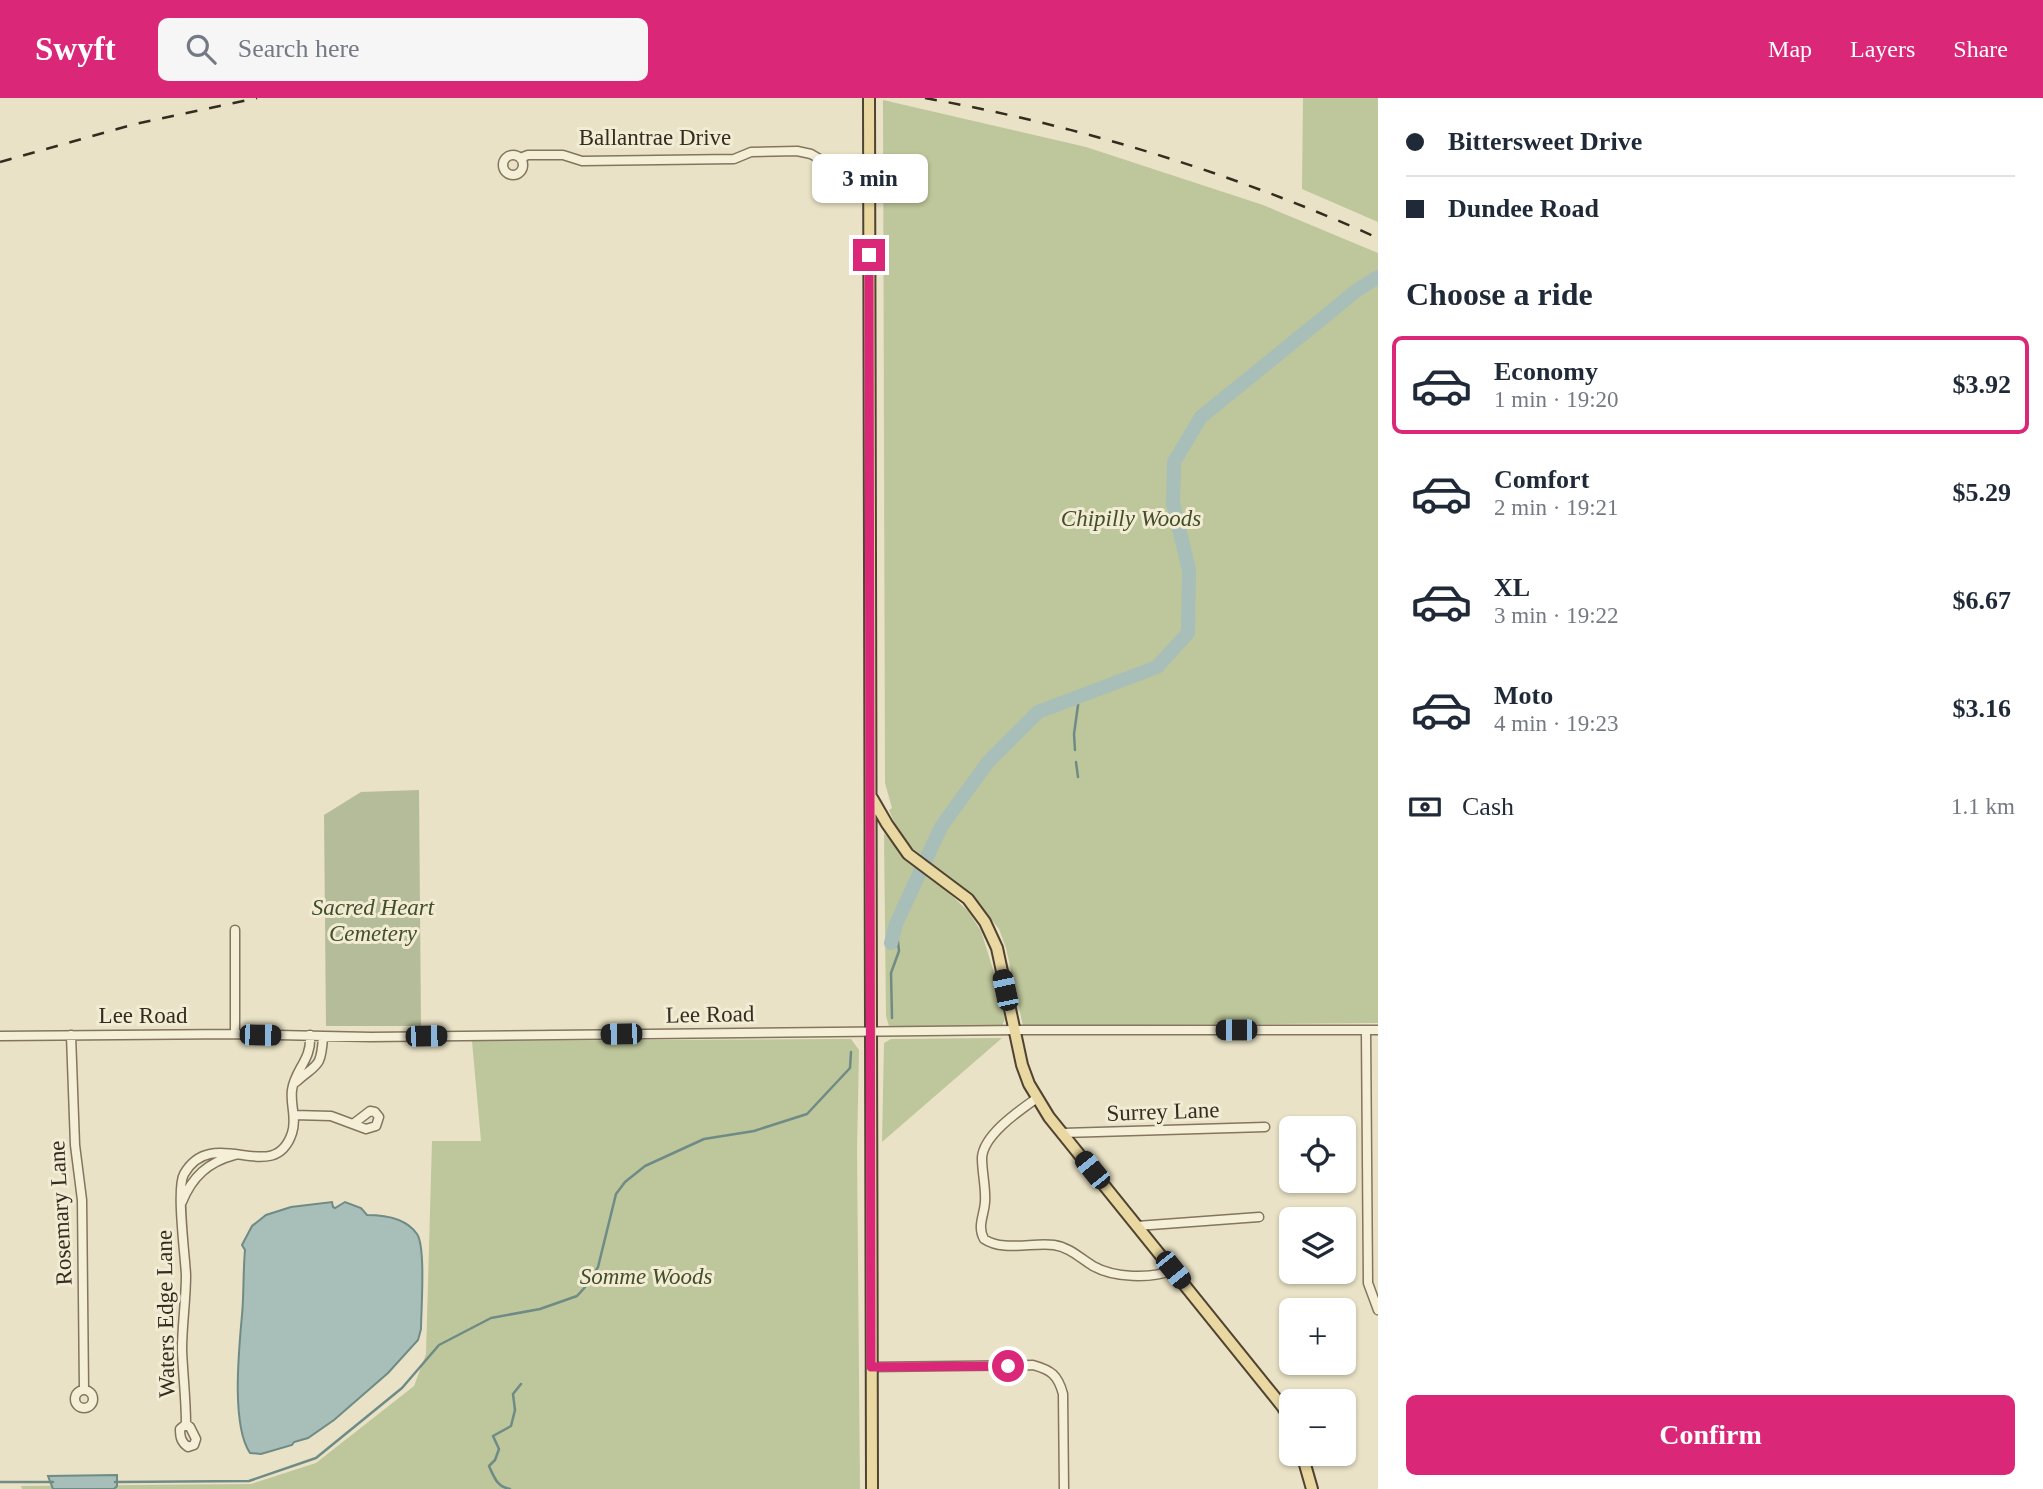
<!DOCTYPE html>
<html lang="en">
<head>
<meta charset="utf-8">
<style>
  :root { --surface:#fff; --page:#f6f6f7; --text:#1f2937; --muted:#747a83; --line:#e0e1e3; --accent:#db2777 }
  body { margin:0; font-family:"Times New Roman",serif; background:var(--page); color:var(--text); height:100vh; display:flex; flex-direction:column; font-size:26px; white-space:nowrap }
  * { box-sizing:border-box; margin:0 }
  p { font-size:23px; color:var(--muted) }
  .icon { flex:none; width:38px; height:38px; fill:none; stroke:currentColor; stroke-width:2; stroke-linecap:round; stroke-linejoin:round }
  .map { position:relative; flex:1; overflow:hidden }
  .drawer { display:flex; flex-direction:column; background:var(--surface); width:665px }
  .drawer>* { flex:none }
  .top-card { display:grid; align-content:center; height:154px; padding:0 28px; background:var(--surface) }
  .controls { position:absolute; left:1279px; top:1018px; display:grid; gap:14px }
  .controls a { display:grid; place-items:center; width:77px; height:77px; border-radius:10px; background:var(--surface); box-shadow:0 2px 5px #0004; font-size:35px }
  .end { position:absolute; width:32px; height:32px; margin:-16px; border:9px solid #db2777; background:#fff; box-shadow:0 0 0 4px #fff }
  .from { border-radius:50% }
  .bubble { position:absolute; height:49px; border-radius:10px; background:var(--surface); box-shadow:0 2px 5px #0004; font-size:23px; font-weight:700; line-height:49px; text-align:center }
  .car { position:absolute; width:21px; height:42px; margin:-21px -10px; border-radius:9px; box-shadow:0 0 5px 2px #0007; background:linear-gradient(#222 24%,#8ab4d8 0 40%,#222 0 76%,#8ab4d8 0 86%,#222 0) }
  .top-card b { display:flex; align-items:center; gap:24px; height:66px; font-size:26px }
  .top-card b+b { border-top:2px solid var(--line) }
  .top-card i { width:18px; height:18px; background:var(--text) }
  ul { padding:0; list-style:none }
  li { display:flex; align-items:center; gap:21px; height:98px; margin:0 14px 10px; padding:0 14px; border:4px solid transparent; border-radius:10px }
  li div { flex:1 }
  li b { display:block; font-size:26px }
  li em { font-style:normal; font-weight:700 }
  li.on { border-color:var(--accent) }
  li>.icon { width:63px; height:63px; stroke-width:1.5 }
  h2 { padding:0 28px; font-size:32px; line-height:84px }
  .pay { display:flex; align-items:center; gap:18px; height:77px; padding:0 28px; font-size:26px }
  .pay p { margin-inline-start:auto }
  .primary-button { display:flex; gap:14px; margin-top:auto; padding:14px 28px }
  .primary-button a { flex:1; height:80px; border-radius:10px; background:var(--accent); color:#fff; font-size:28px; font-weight:700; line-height:80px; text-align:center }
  header { display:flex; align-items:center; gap:42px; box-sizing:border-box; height:98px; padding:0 35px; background:var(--accent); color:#fff }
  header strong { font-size:33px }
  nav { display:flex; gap:38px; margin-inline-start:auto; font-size:24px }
  .search { width:490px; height:63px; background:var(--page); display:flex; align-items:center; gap:18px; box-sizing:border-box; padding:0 24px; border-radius:10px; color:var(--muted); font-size:26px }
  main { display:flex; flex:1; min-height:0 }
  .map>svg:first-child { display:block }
  .green { fill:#bec69b }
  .cemetery { fill:#b5bc99 }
  .water { fill:#a7beb9; stroke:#6f8b86; stroke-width:2 }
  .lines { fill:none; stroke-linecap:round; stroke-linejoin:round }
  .stream { stroke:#6f8b86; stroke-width:2.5 }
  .river { stroke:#a7beb9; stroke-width:14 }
  .minor-casing { stroke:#83755e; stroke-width:11 }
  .major-casing { stroke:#514331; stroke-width:14 }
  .minor { stroke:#f5efd8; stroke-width:8 }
  .major { stroke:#e9d8a2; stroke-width:10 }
  .rail { stroke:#352c20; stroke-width:2.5; stroke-dasharray:12 12; stroke-linecap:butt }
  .route { stroke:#db2777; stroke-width:9 }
  .labels { text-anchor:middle; stroke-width:6; stroke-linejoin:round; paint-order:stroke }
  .street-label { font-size:23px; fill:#352c20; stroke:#f2ecd5 }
  .park-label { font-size:23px; font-style:italic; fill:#424f29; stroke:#f2ecd5 }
</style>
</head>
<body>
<header>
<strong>Swyft</strong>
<div class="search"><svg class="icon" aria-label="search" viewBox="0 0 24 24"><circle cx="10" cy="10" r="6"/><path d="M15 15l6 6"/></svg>Search here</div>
<nav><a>Map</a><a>Layers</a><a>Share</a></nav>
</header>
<main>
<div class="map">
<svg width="1378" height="1391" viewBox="0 0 1378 1391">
  <rect width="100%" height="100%" fill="#e9e2c6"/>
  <!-- green -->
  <path class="green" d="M1303,0H1378V124L1302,91Z
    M883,2L1086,49L1263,107L1378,155V925L1023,928L1006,850L999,831L971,797L911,749L898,733L889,712L892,710L885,685Z
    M884,735L912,767L950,796L968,813L981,833L998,887L1005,921L1002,928H889L886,918Z
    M1002,940L882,1044L884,945L891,941Z
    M841,941H851L859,952L857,1052L860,1391H22L21,1388L251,1386L316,1365L414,1288L426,1256L432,1043H481L472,943Z"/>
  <!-- cemetery -->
  <path class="cemetery" d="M419,692L421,928H326L324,717L361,694Z"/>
  <!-- water -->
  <path class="water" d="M332,1104L333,1109L335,1110L345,1104L361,1110L367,1117C386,1117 406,1120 417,1136C426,1149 421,1213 421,1231L418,1242L388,1275L334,1322L308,1340L294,1344L292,1347L261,1356L250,1355C231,1327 239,1251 242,1217C244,1196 243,1174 245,1152L242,1147L252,1128L266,1117L291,1109Z
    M117,1377V1388L114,1391H53L48,1378Z"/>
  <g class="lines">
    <!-- stream -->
    <path class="stream" d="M1075,652L1074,636L1079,600
      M1076,664L1078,679
      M892,920L891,875L899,853L896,826
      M0,1384H53
      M115,1384L249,1383L316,1360L402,1290L439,1247L491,1220L540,1211L577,1198L587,1187L598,1169L616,1096L625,1084L645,1068L704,1041L754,1033L807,1016L850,970L851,954
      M510,1391C497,1389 494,1379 489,1368L495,1362L499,1351L493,1338L511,1328L515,1312L513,1296L521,1286"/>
    <!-- river -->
    <path class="river" d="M891,845L896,826L941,729L988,664L1038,614L1157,569L1188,535L1189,472L1173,405L1174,364L1201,319L1356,193L1378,179"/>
    <!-- minor casing -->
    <g class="minor-casing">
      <path id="minor" d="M503 67a10 10 0 1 1 20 0a10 10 0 1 1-20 0Z
        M520,60L528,57H563L582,63L734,61L751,54L797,53L811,56L840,73L869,74
        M831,67L869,65
        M235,832V936
        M1366,932L1368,1185L1378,1212
        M71,937L75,1047L82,1102L84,1291
        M0,938L235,936L371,939L1027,932H1378
        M296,984C317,965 321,971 323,939
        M1037,1000C1020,1012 983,1037 982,1060C982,1075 986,1089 985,1104C984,1118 977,1128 984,1141C1003,1154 1033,1144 1054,1147C1069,1149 1080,1160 1093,1168C1114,1180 1151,1181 1173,1172
        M294,1017L331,1018L366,1031L376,1028L379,1019L375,1014L370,1013L353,1026
        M1063,1035L1265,1029
        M182,1104C192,1079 208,1064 235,1057
        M1137,1128L1259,1119
        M871,1269L1033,1267C1051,1272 1058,1277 1063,1296L1064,1391
        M75 1301a9 9 0 1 1 18 0a9 9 0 1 1-18 0Z
        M186,1326L190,1329L196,1341L194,1347L188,1349C181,1344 180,1339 180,1331L186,1326C186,1301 183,1277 182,1252C182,1227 186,1202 186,1177C185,1156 176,1090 184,1076C213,1025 274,1090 292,1035C297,1020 290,1007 292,992C295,971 312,962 310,937"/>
    </g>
    <!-- major casing -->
    <g class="major-casing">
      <path id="major" d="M869,0L872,1391
        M872,700L887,726L908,756L968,801L985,824L997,850L1022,967L1029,986L1049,1019L1282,1308L1292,1323
        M1302,1356L1312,1391"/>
    </g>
    <!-- minor -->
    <use href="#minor" class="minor"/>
    <!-- major -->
    <use href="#major" class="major"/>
    <!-- rail -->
    <path class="rail" d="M925,0C1081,28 1233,75 1378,140
      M0,64L135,26L257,0"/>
  </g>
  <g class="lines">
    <!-- route -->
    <path class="route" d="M869,157L871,1269L1008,1268"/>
  </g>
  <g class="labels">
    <!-- street labels -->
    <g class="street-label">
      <text x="655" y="47">Ballantrae Drive</text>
      <text transform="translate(710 916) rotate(-1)" y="8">Lee Road</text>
      <text x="143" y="925">Lee Road</text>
      <text transform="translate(1163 1013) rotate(-2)" y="8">Surrey Lane</text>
      <text transform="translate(60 1115) rotate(-93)" y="8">Rosemary Lane</text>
      <text transform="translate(165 1216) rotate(-91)" y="8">Waters Edge Lane</text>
    </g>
    <!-- park labels -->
    <g class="park-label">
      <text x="1131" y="428">Chipilly Woods</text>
      <text x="373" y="817">Sacred Heart<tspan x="373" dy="26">Cemetery</tspan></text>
      <text x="646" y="1186">Somme Woods</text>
    </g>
  </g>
</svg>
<div class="controls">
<a><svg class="icon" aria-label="locate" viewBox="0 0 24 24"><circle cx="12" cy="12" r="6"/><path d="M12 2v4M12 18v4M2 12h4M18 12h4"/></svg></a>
<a><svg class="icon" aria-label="layers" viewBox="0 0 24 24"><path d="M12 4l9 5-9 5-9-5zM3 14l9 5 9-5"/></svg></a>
<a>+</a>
<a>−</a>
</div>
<i class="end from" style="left:1008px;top:1268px"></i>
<i class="end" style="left:869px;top:157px"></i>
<div class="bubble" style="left:812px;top:56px;width:116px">3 min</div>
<i class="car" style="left:1005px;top:892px;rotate:348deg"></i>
<i class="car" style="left:1236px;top:932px;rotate:270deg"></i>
<i class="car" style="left:621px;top:936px;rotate:269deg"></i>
<i class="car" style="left:260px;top:937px;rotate:91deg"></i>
<i class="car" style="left:426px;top:938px;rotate:89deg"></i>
<i class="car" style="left:1092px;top:1072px;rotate:321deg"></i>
<i class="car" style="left:1173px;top:1172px;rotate:141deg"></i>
</div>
<section class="drawer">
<div class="top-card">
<b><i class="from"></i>Bittersweet Drive</b>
<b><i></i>Dundee Road</b>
</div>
<h2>Choose a ride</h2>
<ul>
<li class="on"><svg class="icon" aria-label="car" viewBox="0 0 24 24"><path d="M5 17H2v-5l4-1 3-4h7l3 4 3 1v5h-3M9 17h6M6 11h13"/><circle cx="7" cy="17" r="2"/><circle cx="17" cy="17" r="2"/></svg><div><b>Economy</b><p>1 min · 19:20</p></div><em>$3.92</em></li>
<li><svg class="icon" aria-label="car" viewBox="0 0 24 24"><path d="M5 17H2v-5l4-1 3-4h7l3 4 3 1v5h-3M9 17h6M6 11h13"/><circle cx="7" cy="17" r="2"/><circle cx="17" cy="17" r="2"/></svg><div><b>Comfort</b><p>2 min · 19:21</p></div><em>$5.29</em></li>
<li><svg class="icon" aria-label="car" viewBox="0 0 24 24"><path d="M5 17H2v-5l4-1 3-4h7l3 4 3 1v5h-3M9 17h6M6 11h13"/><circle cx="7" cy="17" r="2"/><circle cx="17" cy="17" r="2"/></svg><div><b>XL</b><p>3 min · 19:22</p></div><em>$6.67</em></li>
<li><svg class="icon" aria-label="car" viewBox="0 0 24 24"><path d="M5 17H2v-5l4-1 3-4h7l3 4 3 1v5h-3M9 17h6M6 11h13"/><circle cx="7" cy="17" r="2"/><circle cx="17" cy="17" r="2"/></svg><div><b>Moto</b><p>4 min · 19:23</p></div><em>$3.16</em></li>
</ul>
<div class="pay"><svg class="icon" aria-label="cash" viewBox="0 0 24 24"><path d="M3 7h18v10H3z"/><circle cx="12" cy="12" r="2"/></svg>Cash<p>1.1 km</p></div>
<div class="primary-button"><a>Confirm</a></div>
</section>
</main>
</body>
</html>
